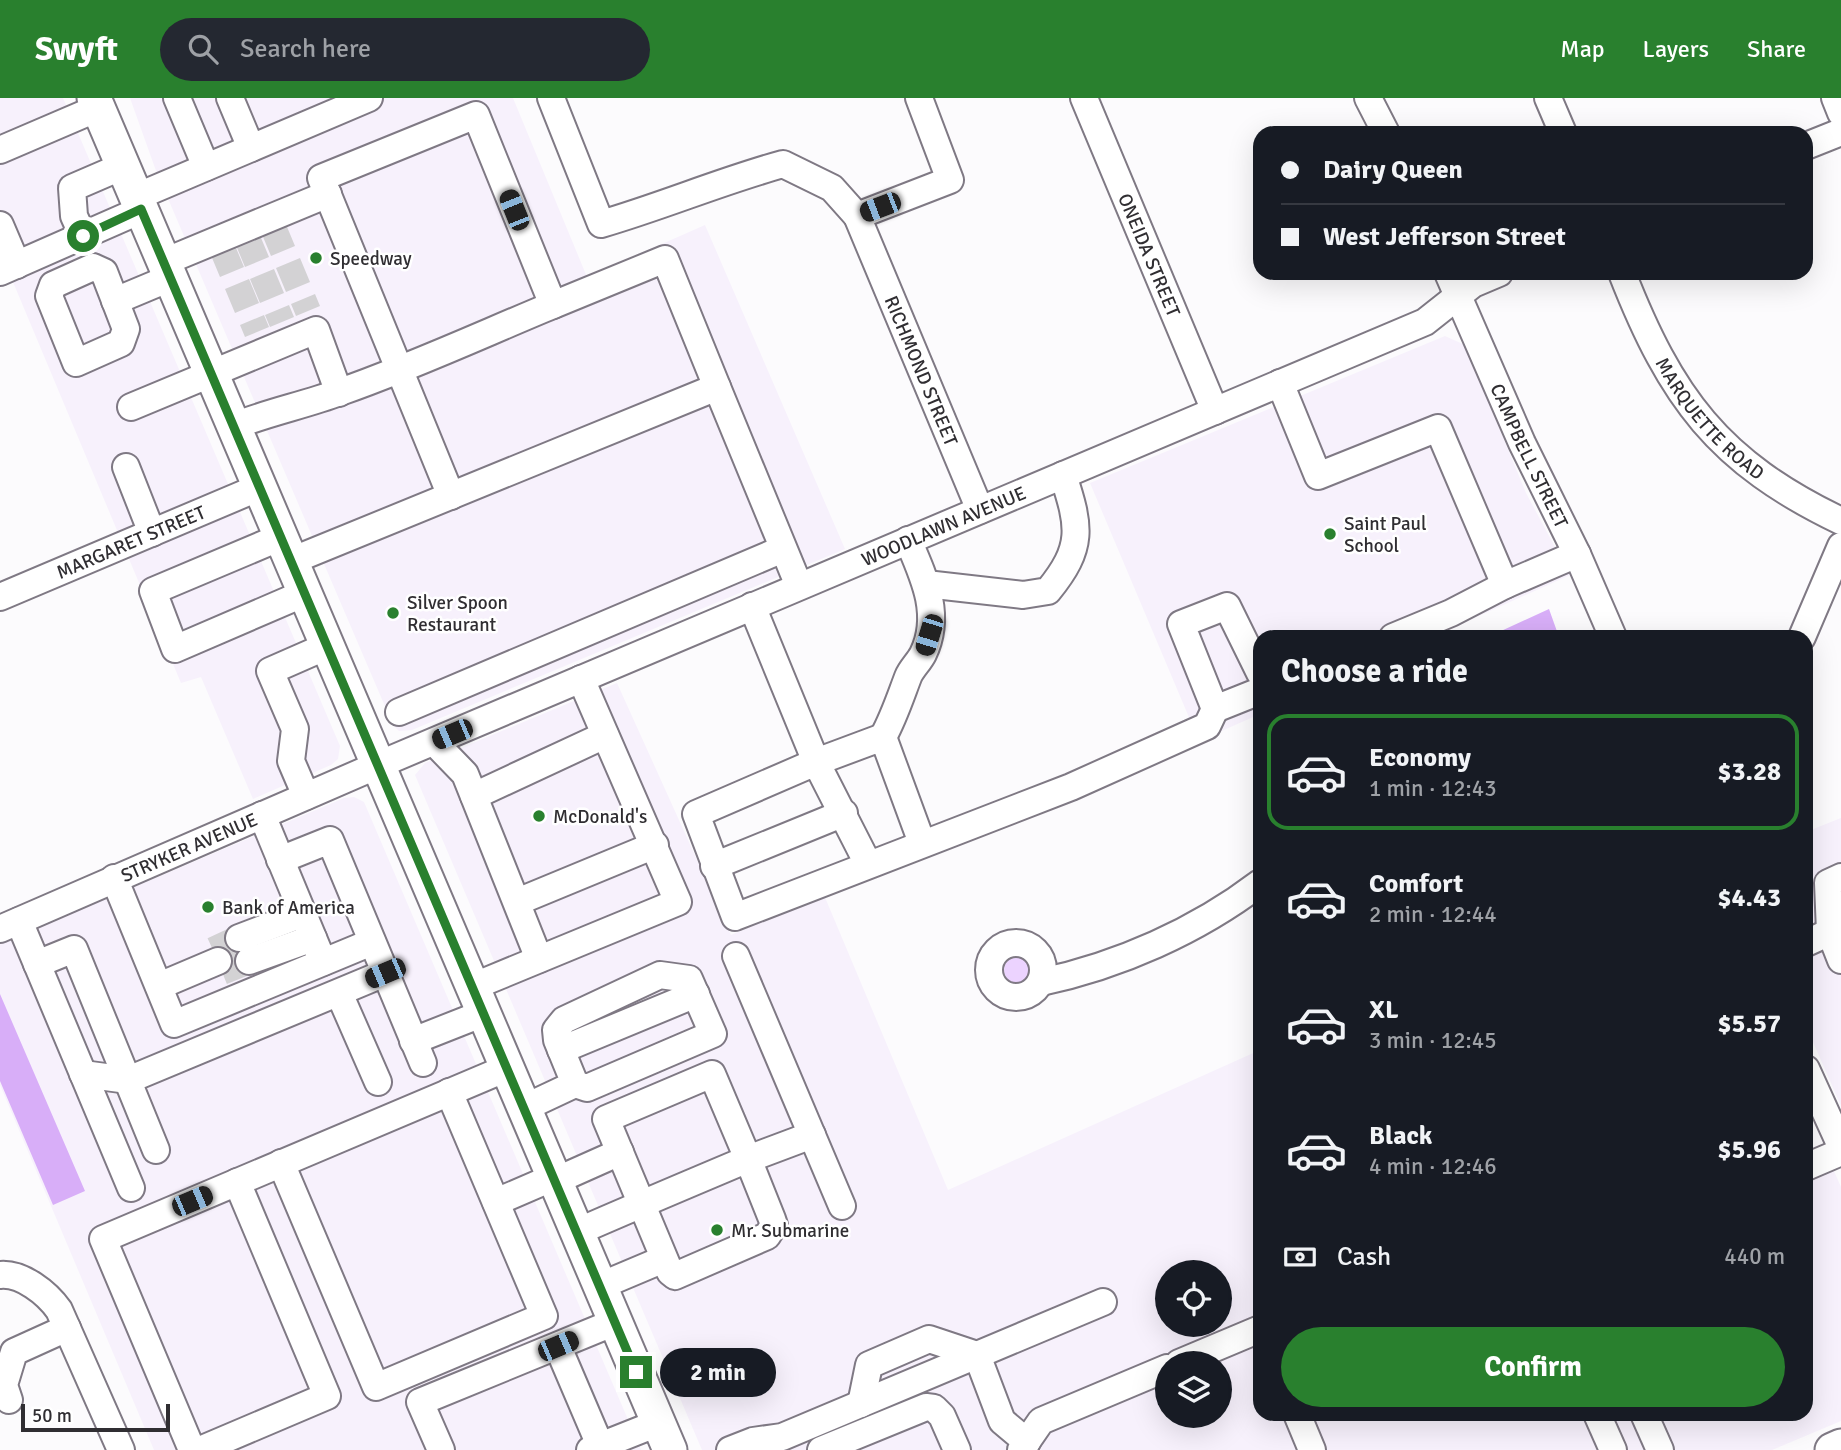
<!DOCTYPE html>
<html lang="en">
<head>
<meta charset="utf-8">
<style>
  :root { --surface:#171b24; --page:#242831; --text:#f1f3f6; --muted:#9ea1a6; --line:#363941; --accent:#29802e }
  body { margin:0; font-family:Signika,sans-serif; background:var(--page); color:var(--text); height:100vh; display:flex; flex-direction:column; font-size:26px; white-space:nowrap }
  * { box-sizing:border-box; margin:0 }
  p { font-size:23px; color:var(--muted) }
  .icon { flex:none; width:38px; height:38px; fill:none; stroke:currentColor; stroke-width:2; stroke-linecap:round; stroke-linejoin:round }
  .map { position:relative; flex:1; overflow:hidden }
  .side { position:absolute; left:1253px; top:532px; width:560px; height:791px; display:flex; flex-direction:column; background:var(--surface); border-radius:21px; box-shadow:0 7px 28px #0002 }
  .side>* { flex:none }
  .banner { position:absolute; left:1253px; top:28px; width:560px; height:154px; border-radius:21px; box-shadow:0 7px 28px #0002; display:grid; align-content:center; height:154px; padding:0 28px; background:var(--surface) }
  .controls { position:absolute; left:1155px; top:1162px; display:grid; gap:14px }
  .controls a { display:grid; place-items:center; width:77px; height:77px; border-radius:50%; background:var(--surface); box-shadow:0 7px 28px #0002; font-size:35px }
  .scale { position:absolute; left:21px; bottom:18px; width:149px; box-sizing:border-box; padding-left:7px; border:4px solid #302e32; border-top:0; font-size:19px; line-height:24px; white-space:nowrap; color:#302e32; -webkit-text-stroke:5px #fff; paint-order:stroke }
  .end { position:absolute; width:32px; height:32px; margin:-16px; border:9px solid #29802e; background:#fff; box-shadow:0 0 0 4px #fff }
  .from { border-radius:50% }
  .bubble { position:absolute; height:49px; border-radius:24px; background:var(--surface); box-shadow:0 7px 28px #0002; font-size:23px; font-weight:700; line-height:49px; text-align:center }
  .car { position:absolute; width:21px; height:42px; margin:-21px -10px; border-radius:9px; box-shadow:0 0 5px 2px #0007; background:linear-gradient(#222 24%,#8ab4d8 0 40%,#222 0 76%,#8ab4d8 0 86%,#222 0) }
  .banner b { display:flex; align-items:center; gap:24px; height:66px; font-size:26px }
  .banner b+b { border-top:2px solid var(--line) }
  .banner i { width:18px; height:18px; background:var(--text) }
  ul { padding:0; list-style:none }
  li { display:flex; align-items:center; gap:21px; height:116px; margin:0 14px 10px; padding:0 14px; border:4px solid transparent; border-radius:21px }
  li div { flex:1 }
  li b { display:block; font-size:26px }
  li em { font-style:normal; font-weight:700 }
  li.current { border-color:var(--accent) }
  li>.icon { width:63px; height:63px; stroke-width:1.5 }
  h2 { padding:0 28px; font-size:32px; line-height:84px }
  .pay { display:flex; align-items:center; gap:18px; height:77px; padding:0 28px; font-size:26px }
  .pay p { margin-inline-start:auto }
  .action { display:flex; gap:14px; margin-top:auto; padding:14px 28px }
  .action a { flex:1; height:80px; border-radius:42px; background:var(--accent); color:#fff; font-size:28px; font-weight:700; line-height:80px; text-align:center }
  header { display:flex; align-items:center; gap:42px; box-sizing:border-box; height:98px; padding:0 35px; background:var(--accent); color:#fff }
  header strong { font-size:33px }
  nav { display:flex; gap:38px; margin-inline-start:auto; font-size:24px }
  .search { width:490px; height:63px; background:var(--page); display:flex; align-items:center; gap:18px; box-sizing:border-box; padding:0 24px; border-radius:38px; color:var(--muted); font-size:26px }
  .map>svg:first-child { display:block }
  .built { fill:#f7f1fc; fill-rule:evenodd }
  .green { fill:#ecd3ff }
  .water { fill:#d8aef8 }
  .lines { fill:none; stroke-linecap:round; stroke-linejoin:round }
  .minor-tunnel { stroke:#d3d2d4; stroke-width:26; stroke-dasharray:26 13; stroke-linecap:butt }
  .minor-casing { stroke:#7f7984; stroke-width:30 }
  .major-casing { stroke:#7f7984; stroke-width:37 }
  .minor { stroke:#fff; stroke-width:26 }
  .major { stroke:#fff; stroke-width:33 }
  .route { stroke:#29802e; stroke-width:9 }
  .poi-dot { fill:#29802e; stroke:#fff; stroke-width:2.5 }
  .labels { text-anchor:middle; stroke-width:5; stroke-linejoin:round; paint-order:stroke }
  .street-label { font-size:19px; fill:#302e32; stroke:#fff }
  .poi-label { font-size:19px; fill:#302e32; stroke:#fff; text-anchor:start }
</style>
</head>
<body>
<header>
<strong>Swyft</strong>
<div class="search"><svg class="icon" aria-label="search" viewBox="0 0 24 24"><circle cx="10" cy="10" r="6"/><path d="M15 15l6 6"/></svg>Search here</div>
<nav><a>Map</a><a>Layers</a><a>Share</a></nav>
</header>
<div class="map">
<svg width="1841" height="1352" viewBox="0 0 1841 1352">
  <rect width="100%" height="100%" fill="#fcfbfd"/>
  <!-- built -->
  <path class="built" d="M0,0H63L340,648L338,661L331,667L253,701L201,579L181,585L0,153Z
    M130,0H513L587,179L705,127L845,451L412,632L399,633L393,627L250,293L155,70Z
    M1445,238L1465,247L1526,395L1570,477L1432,539H1260V616L1199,643L1090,385Z
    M617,585L731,837L824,797L948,1092L1260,952V1316H1806V1052L1822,1046L1841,1089V1323L1772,1352H702L415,677L425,665ZM1167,1174H1220V1227H1167ZM1167,1265H1220V1318H1167Z
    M354,699L364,704L641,1352H154L0,987V846L344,700Z
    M1841,720V1008L1806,928V734Z"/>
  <!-- green -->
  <path class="green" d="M1004 872a13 13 0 1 1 26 0a13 13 0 1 1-26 0Z"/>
  <!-- water -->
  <path class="water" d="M1549,511L1559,539H1488Z
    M0,896L85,1093L53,1107L0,983Z"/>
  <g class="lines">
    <!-- minor-tunnel -->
    <path class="minor-tunnel" d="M273,129L308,213
      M247,140L282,224
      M222,150L257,234
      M213,852L239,840
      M222,874L249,863"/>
    <!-- minor casing -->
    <g class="minor-casing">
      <g id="minor">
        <path d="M177,0L206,69"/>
        <path d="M230,0L251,50"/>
        <path d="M551,0L601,126C663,108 721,83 783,66L832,90L857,118"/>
        <path id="s1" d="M919,0L950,82L857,118L980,412"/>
        <path id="s2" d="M1084,0L1215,313"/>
        <path d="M1368,0L1386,35"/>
        <path d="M1548,0L1563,35"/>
        <path d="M1835,0L1841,15"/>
        <path d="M1806,48L1841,34"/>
        <path d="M0,52L98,10"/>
        <path d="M136,99L369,0"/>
        <path d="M0,127L17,167"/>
        <path d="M83,138L74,118L72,90L123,68"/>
        <path d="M164,164L328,96"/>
        <path d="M93,169L104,174L126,231L121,245L76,265L49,198L53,187Z"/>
        <path d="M0,174L141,112"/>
        <path id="s3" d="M1448,175L1522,345L1577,456L1613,539"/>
        <path id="s4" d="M1622,175C1671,300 1718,364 1841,423"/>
        <path d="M115,203L170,180"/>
        <path d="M1280,285L1318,378L1438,330L1505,487L1577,456"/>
        <path d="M717,289L799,488"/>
        <path d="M131,309L316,232L339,295"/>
        <path d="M234,328C269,314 305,307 340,294C412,269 483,236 553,207L476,17L321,80L451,398"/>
        <path d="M126,369L152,435"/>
        <path d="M281,439L153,493L175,551L305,495"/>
        <path d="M291,463L717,289L665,161L553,207"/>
        <path d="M926,486L1023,497L1048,493C1084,449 1080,429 1063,377"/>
        <path id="s5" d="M0,499L260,389"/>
        <path d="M752,508L816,664L883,639L922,745"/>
        <path d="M1393,539L1451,515L1505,487"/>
        <path d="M1802,539L1841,448"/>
        <path d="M1260,575L1227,508L1181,526L1215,611L1260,593"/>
        <path d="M399,614L783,451"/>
        <path d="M883,639C894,619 900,600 908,579C911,571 919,564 923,556C942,517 924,479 908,442"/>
        <path d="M434,644L465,676L539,861"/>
        <path d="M306,698L291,663L295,631L270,573L327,548"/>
        <path d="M474,698L605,637"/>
        <path d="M262,717L323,864"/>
        <path d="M280,762L330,742L423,965"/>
        <path d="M868,766L816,664L696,716L735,819L1071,689L1207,628L1215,611"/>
        <path d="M714,768L844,715"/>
        <path d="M1841,779L1828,785L1830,834L1841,830"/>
        <path d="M114,780L174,926L372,844"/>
        <path d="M517,804L655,747"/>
        <path d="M19,823L131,1090"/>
        <path id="s6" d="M0,831L378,667L1425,224L1473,186L1499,175"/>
        <path d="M239,840L302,816"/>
        <path d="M1806,845L1830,834L1841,862"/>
        <circle cx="1016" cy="872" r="27"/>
        <path d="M736,858L842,1108"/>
        <path d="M249,863L313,840"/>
        <path d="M37,866L74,851L156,1052"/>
        <path d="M1041,884C1118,868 1197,833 1260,785"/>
        <path d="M159,888L218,863"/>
        <path d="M472,889L678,804L581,581"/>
        <path d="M339,895L378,984"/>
        <path d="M413,943L484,915"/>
        <path d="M561,952L696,896"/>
        <path d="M1806,971L1841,1048"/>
        <path d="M83,976L128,982L385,875"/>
        <path d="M524,1010L575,986L587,990L713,936L689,881L660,877L564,922L556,932L557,942L575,986"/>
        <path d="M281,1065L376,1289L544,1218L449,994"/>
        <path d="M1806,1069L1841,1054"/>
        <path d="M555,1083L620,1054"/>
        <path d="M496,1104L554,1079"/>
        <path d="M577,1134C634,1109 691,1085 748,1061L712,976L606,1021L670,1174L675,1178L767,1138L774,1127L772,1121L748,1061L812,1037"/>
        <path d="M0,1177C22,1175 47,1195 59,1212L121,1352"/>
        <path d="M600,1188L664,1161"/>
        <path d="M558,1249L602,1352"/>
        <path d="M1179,1265L1260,1231"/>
        <path d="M9,1302L4,1287L14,1254L67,1230"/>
        <path d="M861,1306L869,1267L929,1241L977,1257L1002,1323L1027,1344"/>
        <path d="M1297,1316L1312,1352"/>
        <path d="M1597,1316L1613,1352"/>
        <path d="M1644,1316L1660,1352"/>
        <path d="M192,1352L103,1141L507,970"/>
        <path d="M200,1352L327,1298L237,1084"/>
        <path d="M441,1352L420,1304L615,1224"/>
        <path d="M590,1352L658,1325"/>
        <path d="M730,1352L753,1343L782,1339L1103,1204"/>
        <path d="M821,1352L926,1309L934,1310L942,1318L957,1352"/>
        <path d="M1021,1352L1041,1323L1167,1270"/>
      </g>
    </g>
    <!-- major casing -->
    <g class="major-casing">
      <path id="major" d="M94,0L670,1352
        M1832,1352L1841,1348"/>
    </g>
    <!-- minor -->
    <use href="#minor" class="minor"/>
    <!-- major -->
    <use href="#major" class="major"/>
  </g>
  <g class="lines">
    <!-- route -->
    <path class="route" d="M83,138L141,111L636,1274"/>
  </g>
  <!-- markers -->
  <g class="poi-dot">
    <circle cx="316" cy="160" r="7"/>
    <circle cx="1330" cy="436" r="7"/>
    <circle cx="393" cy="515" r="7"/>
    <circle cx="539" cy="718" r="7"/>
    <circle cx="208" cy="809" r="7"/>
    <circle cx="717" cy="1132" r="7"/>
  </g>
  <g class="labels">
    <!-- street labels -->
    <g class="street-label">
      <text dy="7" stroke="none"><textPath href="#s2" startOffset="170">ONEIDA STREET</textPath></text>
      <text dy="7" stroke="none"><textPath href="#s1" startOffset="355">RICHMOND STREET</textPath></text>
      <text dy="7" stroke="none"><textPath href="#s4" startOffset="172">MARQUETTE ROAD</textPath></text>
      <text dy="7" stroke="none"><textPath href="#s3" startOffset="200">CAMPBELL STREET</textPath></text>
      <text dy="7" stroke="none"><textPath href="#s6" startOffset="1026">WOODLAWN AVENUE</textPath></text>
      <text dy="7" stroke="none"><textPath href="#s5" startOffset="142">MARGARET STREET</textPath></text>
      <text dy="7" stroke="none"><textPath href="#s6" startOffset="206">STRYKER AVENUE</textPath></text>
    </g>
    <!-- poi labels -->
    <g class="poi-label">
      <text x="330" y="167">Speedway</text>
      <text x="1344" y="432">Saint Paul<tspan x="1344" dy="22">School</tspan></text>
      <text x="407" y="511">Silver Spoon<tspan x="407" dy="22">Restaurant</tspan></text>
      <text x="553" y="725">McDonald's</text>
      <text x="222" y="816">Bank of America</text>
      <text x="731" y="1139">Mr. Submarine</text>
    </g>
  </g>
</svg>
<div class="controls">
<a><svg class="icon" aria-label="locate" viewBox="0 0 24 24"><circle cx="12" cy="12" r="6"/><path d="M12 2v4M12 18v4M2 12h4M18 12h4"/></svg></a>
<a><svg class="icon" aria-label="layers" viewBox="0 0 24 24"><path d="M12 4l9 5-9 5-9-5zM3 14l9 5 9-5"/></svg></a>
</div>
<div class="scale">50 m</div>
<i class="end from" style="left:83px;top:138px"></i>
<i class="end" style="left:636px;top:1274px"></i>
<div class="bubble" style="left:660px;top:1250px;width:116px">2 min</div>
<i class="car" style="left:880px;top:109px;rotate:249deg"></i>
<i class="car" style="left:514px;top:112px;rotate:338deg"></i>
<i class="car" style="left:929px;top:537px;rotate:197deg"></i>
<i class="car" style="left:452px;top:636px;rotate:247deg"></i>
<i class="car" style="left:385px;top:875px;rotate:247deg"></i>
<i class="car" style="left:192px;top:1103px;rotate:67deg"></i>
<i class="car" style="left:558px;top:1248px;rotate:67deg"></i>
<div class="banner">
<b><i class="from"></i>Dairy Queen</b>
<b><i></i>West Jefferson Street</b>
</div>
<section class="side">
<h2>Choose a ride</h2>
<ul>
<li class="current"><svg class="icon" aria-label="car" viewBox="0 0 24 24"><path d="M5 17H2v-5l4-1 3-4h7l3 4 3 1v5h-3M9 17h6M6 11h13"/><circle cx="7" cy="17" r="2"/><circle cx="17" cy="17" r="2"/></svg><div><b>Economy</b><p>1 min · 12:43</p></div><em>$3.28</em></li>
<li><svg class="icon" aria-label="car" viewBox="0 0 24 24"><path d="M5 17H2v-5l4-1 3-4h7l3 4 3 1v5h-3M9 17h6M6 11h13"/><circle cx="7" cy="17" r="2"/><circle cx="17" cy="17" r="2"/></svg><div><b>Comfort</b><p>2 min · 12:44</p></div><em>$4.43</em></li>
<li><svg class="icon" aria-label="car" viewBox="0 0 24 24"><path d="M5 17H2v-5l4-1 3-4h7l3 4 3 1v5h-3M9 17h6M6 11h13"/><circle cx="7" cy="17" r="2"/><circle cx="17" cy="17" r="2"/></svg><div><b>XL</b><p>3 min · 12:45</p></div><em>$5.57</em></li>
<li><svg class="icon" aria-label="car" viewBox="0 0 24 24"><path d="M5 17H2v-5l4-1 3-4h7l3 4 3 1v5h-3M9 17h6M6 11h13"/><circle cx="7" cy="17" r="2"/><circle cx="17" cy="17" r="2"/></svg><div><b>Black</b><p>4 min · 12:46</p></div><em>$5.96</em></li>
</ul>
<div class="pay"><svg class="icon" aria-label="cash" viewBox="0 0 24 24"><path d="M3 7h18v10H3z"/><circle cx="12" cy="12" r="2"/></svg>Cash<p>440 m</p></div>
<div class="action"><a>Confirm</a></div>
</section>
</div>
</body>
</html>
